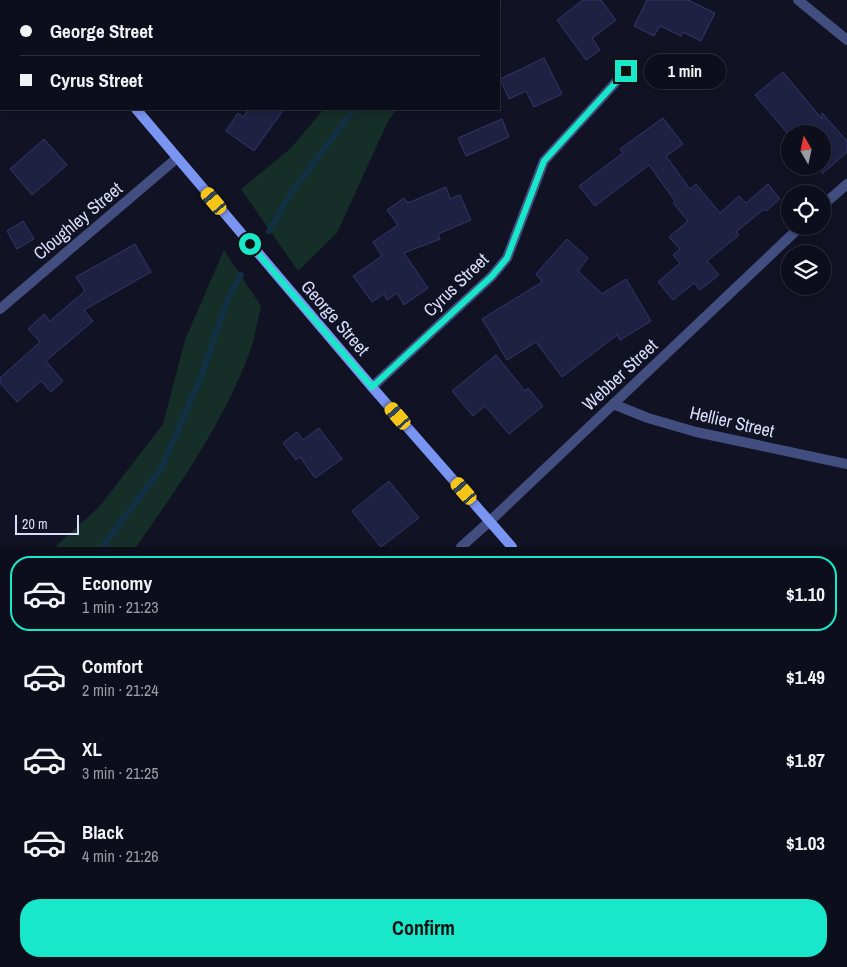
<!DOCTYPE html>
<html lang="en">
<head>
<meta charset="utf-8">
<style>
  :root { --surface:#0d0e1b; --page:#1b1c28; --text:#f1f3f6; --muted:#9a9ca3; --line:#2d2e3a; --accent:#19e7ca }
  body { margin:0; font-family:"Archivo Narrow",sans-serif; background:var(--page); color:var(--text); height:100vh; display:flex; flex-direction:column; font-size:19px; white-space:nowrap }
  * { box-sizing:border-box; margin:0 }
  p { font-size:16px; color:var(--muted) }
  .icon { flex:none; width:28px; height:28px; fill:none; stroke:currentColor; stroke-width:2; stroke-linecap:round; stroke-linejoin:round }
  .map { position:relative; height:547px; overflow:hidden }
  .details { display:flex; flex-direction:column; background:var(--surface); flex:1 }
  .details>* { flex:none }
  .guide { position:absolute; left:0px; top:0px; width:500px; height:110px; box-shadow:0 2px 8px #0003,0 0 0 1px var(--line); display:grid; align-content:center; height:110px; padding:0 20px; background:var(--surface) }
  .needle { width:32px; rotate:351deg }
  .fabs { position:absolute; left:781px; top:125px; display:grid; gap:10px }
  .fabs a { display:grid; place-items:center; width:50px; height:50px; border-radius:50%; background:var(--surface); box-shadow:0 2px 8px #0003,0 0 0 1px var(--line); font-size:25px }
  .scale { position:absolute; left:15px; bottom:12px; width:64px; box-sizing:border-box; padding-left:5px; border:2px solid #d9ddfb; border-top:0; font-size:14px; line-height:18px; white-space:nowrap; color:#d9ddfb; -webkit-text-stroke:4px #111324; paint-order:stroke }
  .end { position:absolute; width:22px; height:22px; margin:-11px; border:6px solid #19e7ca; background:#111; box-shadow:0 0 0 2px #111 }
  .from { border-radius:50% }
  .bubble { position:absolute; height:35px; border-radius:18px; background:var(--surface); box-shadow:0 2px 8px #0003,0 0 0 1px var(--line); font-size:16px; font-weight:700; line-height:35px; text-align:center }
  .car { position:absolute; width:15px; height:30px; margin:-15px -8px; border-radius:6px; box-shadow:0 0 4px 1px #0007; background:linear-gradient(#f5c518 24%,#345 0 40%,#f5c518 0 76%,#345 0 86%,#f5c518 0) }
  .guide b { display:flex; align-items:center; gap:18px; height:48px; font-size:19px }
  .guide b+b { border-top:1px solid var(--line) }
  .guide i { width:12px; height:12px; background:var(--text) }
  ul { padding:9px 0 0; list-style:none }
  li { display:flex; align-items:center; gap:15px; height:75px; margin:0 10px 8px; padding:0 10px; border:2px solid transparent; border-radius:20px }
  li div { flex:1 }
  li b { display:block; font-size:19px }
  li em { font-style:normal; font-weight:700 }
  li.current { border-color:var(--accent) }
  li>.icon { width:45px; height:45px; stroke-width:1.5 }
  .action { display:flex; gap:10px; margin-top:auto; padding:10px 20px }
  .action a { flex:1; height:58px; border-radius:20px; background:var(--accent); color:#111; font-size:20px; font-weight:700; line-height:58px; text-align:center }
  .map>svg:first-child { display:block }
  .green { fill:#152e27 }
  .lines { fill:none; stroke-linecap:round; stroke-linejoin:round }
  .stream { stroke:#123043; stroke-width:6 }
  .building { fill:#1f2143; stroke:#34366d }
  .minor { stroke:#414e7f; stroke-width:10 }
  .tertiary { stroke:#414e7f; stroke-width:10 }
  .secondary { stroke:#7a94f1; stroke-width:10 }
  .route { stroke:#19e7ca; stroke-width:6 }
  .labels { text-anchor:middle; stroke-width:4; stroke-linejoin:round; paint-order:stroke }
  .street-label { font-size:18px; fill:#d9ddfb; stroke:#111324 }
</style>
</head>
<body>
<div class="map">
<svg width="847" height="547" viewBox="0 0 847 547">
  <rect width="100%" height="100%" fill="#111324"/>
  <!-- green -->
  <path class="green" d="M414,0H492L412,1Z
    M324,109H397L388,121L337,233L298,271L241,189L290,149Z
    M224,250L261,306C257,322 255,339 249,354C222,425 179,486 136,547H55L100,506L163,424L185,340Z"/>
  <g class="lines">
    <!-- stream -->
    <path class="stream" d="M462,1L463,0
      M269,231L291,193L354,109
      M102,547L161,469L201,377L228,298L241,275"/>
  </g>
  <!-- building -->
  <path class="building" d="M583,0H601L616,20L592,38L600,50L586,60L557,20Z
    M647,0H688L715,13L701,41L683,32L681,36L660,26L654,36L634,26Z
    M544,58L562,94L534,107L526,91L509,99L500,79Z
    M783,72L822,119V113L847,141V152L822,174V134H788L755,95Z
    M249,109H284L254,151L226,131L238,113L243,117Z
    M663,118L683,144L666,156L690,189L696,184L720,213L739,196L746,203L768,184L780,199L766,211L764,209L736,232L739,235L707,261L719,275L700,290L694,283L673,300L658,282L680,263L673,255L680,249L669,237L688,221L673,203L675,201L649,165L595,206L579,186L623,153L620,149Z
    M502,119L509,137L466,156L458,138Z
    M44,139L67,165L32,195L10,169Z
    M446,187L450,199L460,195L471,220L438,234L440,239L404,253L428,288L404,305L397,293L387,300L384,294L372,302L353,276L382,256L373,242L398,225L387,210L404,198L408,203Z
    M23,221L34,239L17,249L7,231Z
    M567,239L588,258L578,271L602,294L626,279L651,321L620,340L617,335L562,377L536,342L507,360L482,319L542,282L536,274Z
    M135,244L151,272L84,310L93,321L46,361L63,381L51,392L41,381L17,402L0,383V378L40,342L28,329L44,314L50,321L85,291L76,277Z
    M496,355L525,391L528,388L543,406L509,434L485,406L473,416L452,391Z
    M319,428L342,459L315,478L300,457L296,460L283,443L297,432L303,440Z
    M389,481L419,518L381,547L352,511Z"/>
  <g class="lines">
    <!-- minor -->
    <path class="minor" d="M798,0L847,40
      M168,1L169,0
      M301,1L303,0
      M0,309L177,158
      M372,387L492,276L507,258L544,161L626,71
      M613,404L648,418L696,432L847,464
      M461,547L490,521"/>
    <!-- tertiary -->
    <path class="tertiary" d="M822,206L847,184
      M490,521L801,226"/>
    <!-- secondary -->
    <path class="secondary" d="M45,0L46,1
      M136,109L372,387L512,547"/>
  </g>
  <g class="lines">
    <!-- route -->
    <path class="route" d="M250,244L372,387L492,276L507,258L544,161L626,71"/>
  </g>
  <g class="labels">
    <!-- street labels -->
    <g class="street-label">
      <text transform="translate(78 221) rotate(-40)" y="6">Cloughley Street</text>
      <text transform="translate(456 285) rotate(-44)" y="6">Cyrus Street</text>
      <text transform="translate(335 318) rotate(49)" y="6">George Street</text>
      <text transform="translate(620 375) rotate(-43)" y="6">Webber Street</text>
      <text transform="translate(732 422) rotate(13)" y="6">Hellier Street</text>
    </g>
  </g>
</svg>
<div class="fabs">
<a><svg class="needle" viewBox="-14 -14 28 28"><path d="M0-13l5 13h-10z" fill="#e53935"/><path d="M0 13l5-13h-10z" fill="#9a9ca3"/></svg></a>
<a><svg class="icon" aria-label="locate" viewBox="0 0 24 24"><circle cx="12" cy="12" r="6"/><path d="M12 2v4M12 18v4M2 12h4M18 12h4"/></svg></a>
<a><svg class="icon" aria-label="layers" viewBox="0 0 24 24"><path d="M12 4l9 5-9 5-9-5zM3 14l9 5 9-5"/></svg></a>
</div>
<div class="scale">20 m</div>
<i class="end from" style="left:250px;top:244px"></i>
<i class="end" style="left:626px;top:71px"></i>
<div class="bubble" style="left:644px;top:54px;width:82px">1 min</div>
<i class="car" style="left:214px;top:201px;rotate:320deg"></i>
<i class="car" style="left:398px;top:416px;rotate:319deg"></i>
<i class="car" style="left:464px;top:491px;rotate:319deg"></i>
<div class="guide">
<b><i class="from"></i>George Street</b>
<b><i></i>Cyrus Street</b>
</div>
</div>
<section class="details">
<ul>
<li class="current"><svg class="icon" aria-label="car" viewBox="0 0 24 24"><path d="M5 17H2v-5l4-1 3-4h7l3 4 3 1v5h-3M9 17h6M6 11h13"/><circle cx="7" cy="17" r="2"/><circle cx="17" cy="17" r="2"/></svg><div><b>Economy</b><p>1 min · 21:23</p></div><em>$1.10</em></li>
<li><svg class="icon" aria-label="car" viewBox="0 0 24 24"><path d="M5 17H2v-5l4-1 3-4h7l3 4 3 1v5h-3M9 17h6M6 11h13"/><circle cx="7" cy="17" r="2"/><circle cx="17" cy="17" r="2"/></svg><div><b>Comfort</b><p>2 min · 21:24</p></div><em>$1.49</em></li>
<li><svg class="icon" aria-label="car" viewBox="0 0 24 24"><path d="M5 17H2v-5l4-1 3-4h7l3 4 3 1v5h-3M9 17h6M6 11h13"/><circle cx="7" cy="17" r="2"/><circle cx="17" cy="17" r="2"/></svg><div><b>XL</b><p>3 min · 21:25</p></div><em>$1.87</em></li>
<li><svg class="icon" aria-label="car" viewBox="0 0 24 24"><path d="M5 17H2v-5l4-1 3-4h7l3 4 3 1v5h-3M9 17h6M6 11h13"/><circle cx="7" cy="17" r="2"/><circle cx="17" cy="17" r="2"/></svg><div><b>Black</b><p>4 min · 21:26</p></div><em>$1.03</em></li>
</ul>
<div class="action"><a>Confirm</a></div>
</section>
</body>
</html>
